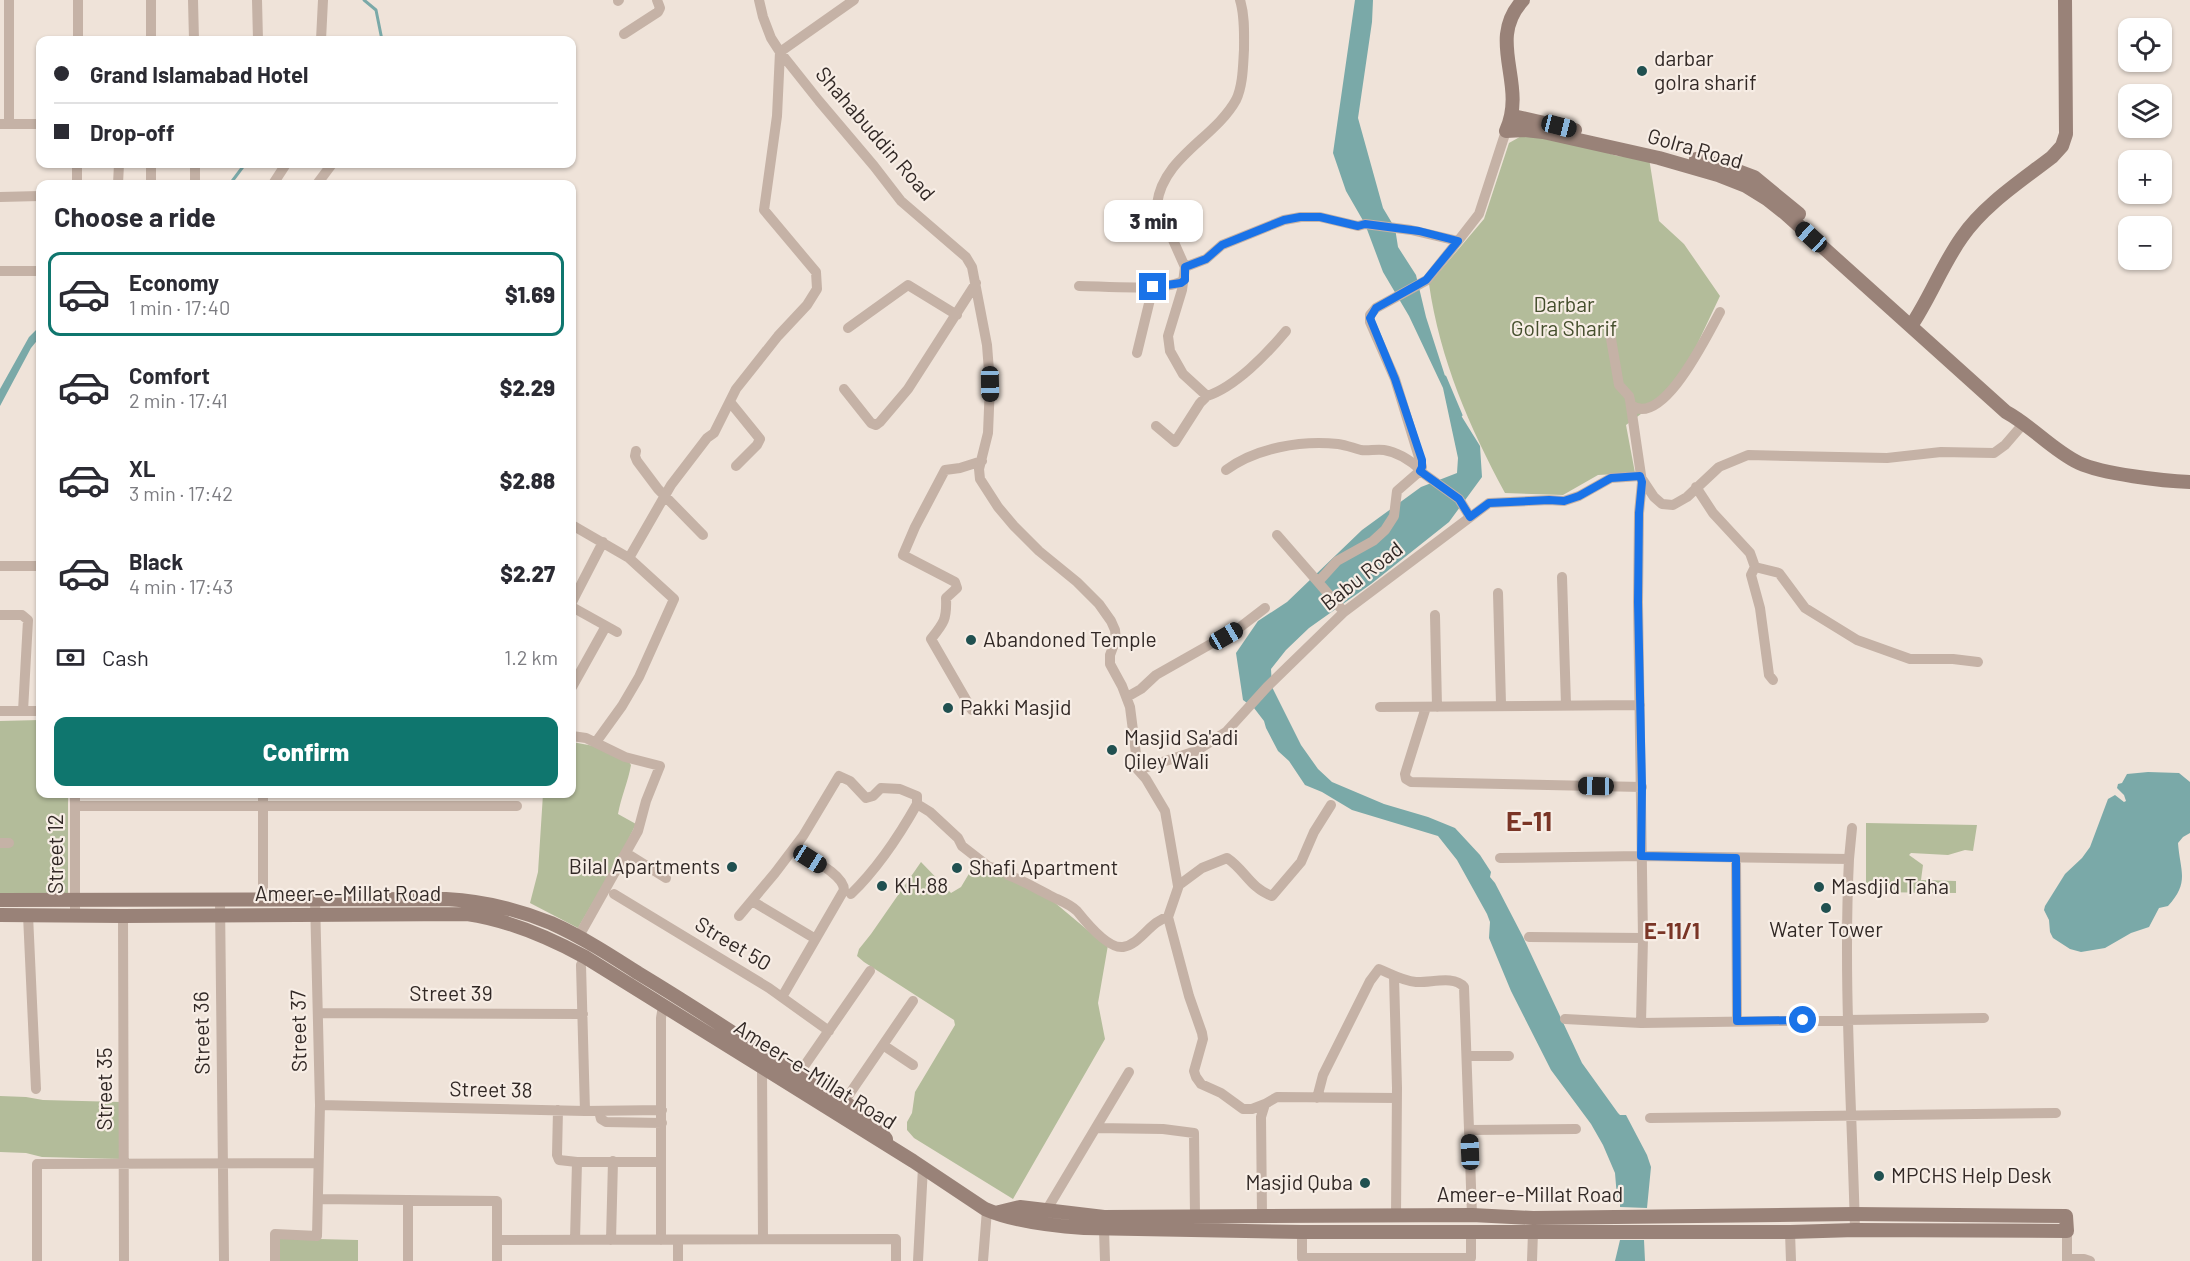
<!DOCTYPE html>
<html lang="en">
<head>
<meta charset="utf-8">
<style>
  :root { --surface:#fff; --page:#f7f7f7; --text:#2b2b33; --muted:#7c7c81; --line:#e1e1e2; --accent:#0f766e }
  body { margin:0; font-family:Barlow,sans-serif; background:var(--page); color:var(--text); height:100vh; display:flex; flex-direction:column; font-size:22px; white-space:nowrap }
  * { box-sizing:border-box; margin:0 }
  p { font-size:20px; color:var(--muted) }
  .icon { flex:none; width:33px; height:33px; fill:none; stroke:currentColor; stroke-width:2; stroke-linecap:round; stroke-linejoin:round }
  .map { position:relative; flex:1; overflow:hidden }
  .drawer { position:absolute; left:36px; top:180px; width:540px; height:618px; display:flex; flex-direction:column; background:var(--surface); border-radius:12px; box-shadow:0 2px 4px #0004 }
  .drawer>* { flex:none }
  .guide { position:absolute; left:36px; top:36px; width:540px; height:132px; border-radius:12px; box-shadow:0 2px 4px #0004; display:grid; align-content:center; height:132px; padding:0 18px; background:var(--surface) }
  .controls { position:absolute; left:2118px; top:18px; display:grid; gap:12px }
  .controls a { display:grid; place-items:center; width:54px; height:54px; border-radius:12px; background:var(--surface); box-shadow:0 2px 4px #0004; font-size:30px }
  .end { position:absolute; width:27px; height:27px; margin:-14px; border:8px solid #1a73e8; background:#fff; box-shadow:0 0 0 3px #fff }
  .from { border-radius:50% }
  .bubble { position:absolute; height:42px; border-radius:12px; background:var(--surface); box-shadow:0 2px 4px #0004; font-size:20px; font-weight:800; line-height:42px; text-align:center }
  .car { position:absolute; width:18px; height:36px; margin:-18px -9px; border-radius:8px; box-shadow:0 0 4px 2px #0007; background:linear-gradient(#222 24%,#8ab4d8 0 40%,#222 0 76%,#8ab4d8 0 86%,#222 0) }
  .guide b { display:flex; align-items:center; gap:21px; height:57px; font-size:22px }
  .guide b+b { border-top:2px solid var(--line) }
  .guide i { width:15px; height:15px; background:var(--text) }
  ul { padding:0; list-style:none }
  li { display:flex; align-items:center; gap:18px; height:84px; margin:0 12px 9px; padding:0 6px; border:3px solid transparent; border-radius:12px }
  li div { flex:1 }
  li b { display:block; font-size:22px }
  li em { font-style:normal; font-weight:800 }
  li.on { border-color:var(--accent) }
  li>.icon { width:54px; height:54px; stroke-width:1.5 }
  h2 { padding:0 18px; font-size:27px; line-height:72px }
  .pay { display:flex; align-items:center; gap:15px; height:66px; padding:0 18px; font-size:22px }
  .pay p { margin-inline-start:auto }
  .action { display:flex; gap:12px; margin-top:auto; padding:12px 18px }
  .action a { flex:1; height:69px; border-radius:12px; background:var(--accent); color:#fff; font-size:24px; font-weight:800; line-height:69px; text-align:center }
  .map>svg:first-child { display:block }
  .green { fill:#b3bc9a }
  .water { fill:#7aa9a8 }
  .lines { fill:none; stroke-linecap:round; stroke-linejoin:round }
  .stream { stroke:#7aa9a8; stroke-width:3 }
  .street { stroke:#c5b2a6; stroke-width:10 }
  .secondary { stroke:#998278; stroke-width:14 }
  .route { stroke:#1a73e8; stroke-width:8 }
  .poi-dot { fill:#205050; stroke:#f7ede5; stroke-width:2 }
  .labels { text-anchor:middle; stroke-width:4.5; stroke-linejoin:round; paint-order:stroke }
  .poi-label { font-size:21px; fill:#322926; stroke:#f7ede5; text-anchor:start }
  .street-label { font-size:21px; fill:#322926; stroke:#f7ede5 }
  .park-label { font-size:21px; fill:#444e2c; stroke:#f7ede5 }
  .neighbourhood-label { font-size:22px; font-weight:bold; fill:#7a3526; stroke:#f7ede5 }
  .district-label { font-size:27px; font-weight:bold; fill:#7a3526; stroke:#f7ede5 }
</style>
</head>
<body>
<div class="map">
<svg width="2190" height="1261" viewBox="0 0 2190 1261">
  <rect width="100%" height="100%" fill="#efe3d9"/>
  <!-- green -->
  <path class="green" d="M1525,134L1560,137L1617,156L1649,158L1659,221L1684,244L1720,296L1684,372L1645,411L1626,425L1635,473L1598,475L1563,495L1505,493C1469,426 1440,360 1429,284L1484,219L1509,143Z
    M40,720V794H68V902L0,900V721Z
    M572,742L605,748L629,762L631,765C628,782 621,797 618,814L636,824L621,854L578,928L530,903L538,872L543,794H572Z
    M1866,823L1977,825L1973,851L1965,850L1948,855L1911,853L1909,855L1923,865L1921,880L1956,881V893L1866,892Z
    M921,862L951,893L961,887L976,862L1054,902L1091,933L1108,945L1098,1003L1105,1039L1013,1199L914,1138L907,1130V1122L912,1113L915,1092L955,1025L954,1020L864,962L857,956L859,949L871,934Z
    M0,1096L26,1097L43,1100L121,1102L122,1159L42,1157L26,1153L0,1152Z
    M279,1238L358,1240V1261H279Z"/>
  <!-- water -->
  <path class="water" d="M1355,0H1373L1372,22L1358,118L1383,208L1395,228L1398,247L1416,275L1426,317L1446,379L1462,417L1480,446L1482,477L1449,522L1371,584L1309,628L1286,650L1271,669L1272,687L1301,745L1318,769L1332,782L1384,804L1428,817L1455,828L1480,855L1491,872L1490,877L1495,883L1523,937L1582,1063L1618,1113L1620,1115H1626L1647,1155L1651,1167L1647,1208L1620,1207V1201L1617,1197L1615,1173L1603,1145L1591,1124L1551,1070L1511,991L1489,938L1490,922L1487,914L1457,860L1438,836L1352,810L1322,792L1305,785L1289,761L1278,751L1266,728L1264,721L1254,708L1243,700L1236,653L1258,621L1287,602L1362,530L1421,487L1457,473L1458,458L1443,388L1409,316L1383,272L1365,224L1346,191L1333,153Z
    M40,326V337L31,348L0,406V389L29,337Z
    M2148,772L2179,773L2190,782V833L2183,837L2178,843C2180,871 2190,882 2168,906L2159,908L2149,927L2131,933L2105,948L2081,952L2070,949L2053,938L2050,932L2049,920L2044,910L2045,906L2065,874L2082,858L2090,847L2108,799L2115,795L2124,802L2126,801L2124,795L2117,788L2118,784L2122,783L2127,774Z
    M1620,1240H1644L1645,1261H1615Z"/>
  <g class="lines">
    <!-- stream -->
    <path class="stream" d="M364,0L376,10L382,40
      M230,184L245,164
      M1445,377L1461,415"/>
    <!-- street -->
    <path class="street" d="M193,0L194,40
      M257,0L258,40
      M759,0L763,17L771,38L780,52L819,101L874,166L901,201L966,257L972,267L987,345L990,384L988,433L979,469L980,479L998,507L1014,526L1039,551L1077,582L1099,604L1111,621L1115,630L1116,639L1110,655V664L1122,686L1130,707L1138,770L1146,779L1165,811L1178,886
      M1240,0C1245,16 1244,34 1244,50C1243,65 1243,86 1236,100C1215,138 1163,157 1157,204L1185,267L1182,290L1168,336L1170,351L1183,374L1207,396C1235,387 1267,354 1286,331
      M618,1L619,0
      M624,34L658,12L660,8L657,0
      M78,40V0
      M151,40V0
      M321,40L323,0
      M0,124H40
      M9,124V0
      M77,164V184
      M151,164V184
      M195,164V184
      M118,184L119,164
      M273,184L286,164
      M317,184L332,164
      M0,197L40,196
      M1185,267L1206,259L1222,245L1284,220L1301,217H1320L1358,226L1365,224L1411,230L1458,241L1479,214L1506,131
      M0,271H40
      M1079,286C1102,286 1168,292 1184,280
      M848,328L908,285L957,315
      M1610,333L1619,385L1629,396L1630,400L1642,482L1639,513L1638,602L1643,938L1641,1023
      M1137,353L1153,287
      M844,389L871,423L876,425L880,422L908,389L976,283
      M730,402L760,439L757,445L736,466
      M1631,405C1663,429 1708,333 1720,312
      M1156,426L1175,442L1200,403L1207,396
      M636,451L635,456L637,461L658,489L703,535
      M1226,470C1256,448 1301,440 1338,444C1346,445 1353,448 1361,450C1368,451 1376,449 1384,450C1397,452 1411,461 1421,470
      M1420,471L1459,499L1470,517
      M1696,487L1713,513L1750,553L1755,567L1751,575L1760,608L1769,675L1773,680
      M572,525L629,558L674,599L639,677L622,706L596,742
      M1277,535L1318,582
      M629,558L671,485L707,438L714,433L736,389L778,336L807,305L817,289L816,272L764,210L777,116L780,52L854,0
      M0,566H40
      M1755,567L1779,573L1805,608L1857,640L1910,659H1953L1978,662
      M1562,577L1566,705
      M1498,593L1501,704
      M572,602L603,542
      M572,607L617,632
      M1344,612L1318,582L1337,561L1373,541L1385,530L1394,516L1397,491L1420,471L1422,467L1395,379L1370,322V315L1376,308L1427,280L1458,241
      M0,615H22L28,620L23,711
      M1435,615L1437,707
      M572,687L606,626
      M1127,697L1141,689L1156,675L1239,628L1265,608
      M1380,707L1640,705
      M1426,707L1405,774L1406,779L1411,782L1642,787
      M972,710L931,639C944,623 947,619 946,598L957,588L955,582L903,555L915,527L945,470L960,468L982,461
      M0,711H40
      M572,736L586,738L625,757L660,766L646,801L638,831L579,936
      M1138,770L1196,751L1226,732L1267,687L1344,612L1489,503L1549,500L1564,501L1579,496L1611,478L1640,476L1654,497L1662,504L1673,505L1687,497L1719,467L1748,455L1887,458L1941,452L1994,453L2005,445L2024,423
      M75,806H517
      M0,843H9
      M626,853L666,878
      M1500,858L1641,856L1849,859C1843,983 1852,1106 1855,1230
      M1736,858L1737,1021
      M1849,859L1852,828
      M614,894L769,988L829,1031
      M851,894C878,868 899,836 917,804
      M263,900V794
      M220,901L224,1261
      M752,901L814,938
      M28,915L36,1089
      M75,915V794
      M123,916L124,1261
      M739,916L775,873L803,836L839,776L850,781L866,798L873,796L881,788L900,789L917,796V804L930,812L958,838L962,846L989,867L1004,870L1008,875C1022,880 1035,888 1049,895C1058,900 1069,903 1077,911C1085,921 1108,949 1123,947C1141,944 1150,921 1168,917
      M1529,937L1643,938
      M585,957L581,965L585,1111
      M1394,976L1397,1088L1396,1216
      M782,997L844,890C844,874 807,857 794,848
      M318,1013L583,1014
      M1565,1019L1641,1023L1984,1018
      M883,1045L913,1065
      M1467,1056H1509
      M762,1068L763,1239
      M798,1075L870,971
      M1317,1098L1323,1075L1370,981L1379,969C1391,974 1403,981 1416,982C1431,983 1454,975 1464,987L1472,1215
      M844,1102L913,1001
      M1265,1104L1252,1109H1243L1221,1093L1201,1084L1196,1077L1194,1071L1203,1039L1202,1033L1189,996L1168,917L1179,885L1202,868L1227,858C1245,870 1250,888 1272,896L1301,862L1314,832L1331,805
      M320,1105L585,1111L662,1110
      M558,1110L557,1155L559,1160L577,1162H661
      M599,1111L601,1119L606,1122L662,1123
      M1650,1118L2056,1113
      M1096,1128L1163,1129L1194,1133L1195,1215
      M1470,1130L1576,1129
      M318,1199L497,1201V1261
      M408,1200V1261
      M1046,1211L1129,1072
      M1262,1215L1261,1117L1265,1104L1277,1097L1397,1098
      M1104,1229L1105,1261
      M2067,1231V1261
      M1302,1232V1258H1471V1233
      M1790,1232L1791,1261
      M497,1240L896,1239V1261
      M575,1240L577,1162
      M611,1240L613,1161
      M661,1240V1018L663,1006
      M2067,1259H2084L2090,1261
      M37,1261V1164L318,1163
      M275,1261V1234L317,1236L320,1105L315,899
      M678,1261V1240
      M918,1261L923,1167
      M983,1261L987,1210
      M1532,1261L1533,1232"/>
    <!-- secondary -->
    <path class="secondary" d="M1523,0C1485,41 1528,83 1506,131L1525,130L1543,132L1659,158L1718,175L1746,186L1767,199L1786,214L2006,412C2032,426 2052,450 2079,463C2103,474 2163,481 2190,482
      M1513,116L1575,130
      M1696,159L1730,168L1754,177L1799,214
      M1911,326C1930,298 1942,265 1962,237C1984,205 2021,181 2052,157L2062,146L2066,134L2065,0
      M0,900L446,899C483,901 517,909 551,923C582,937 610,955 638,973C691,1005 743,1039 795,1074C826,1094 864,1107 886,1139
      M0,915L123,916L467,914C509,920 548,937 585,957L913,1161L985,1209C1015,1222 1052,1226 1084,1228L1302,1232H1790L1855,1230L2067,1231L2066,1216L1854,1214L1533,1218L1472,1215L1104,1217L1020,1207L995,1213"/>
  </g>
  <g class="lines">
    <!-- route -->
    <path class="route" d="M1153,287L1181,283L1185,280V267L1206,259L1222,245L1284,220L1300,217H1320L1358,226L1365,224L1419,231L1458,241L1426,280L1376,308L1370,318L1395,379L1422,460V467L1420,471L1459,499L1470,517L1489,503L1549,500L1564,501L1579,496L1611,478L1640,476L1642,482L1639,513L1638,602L1642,787L1641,856L1736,858L1737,1021L1803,1020"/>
  </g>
  <!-- markers -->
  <g class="poi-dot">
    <circle cx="1642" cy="71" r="6"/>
    <circle cx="971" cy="640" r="6"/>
    <circle cx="948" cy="708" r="6"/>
    <circle cx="1112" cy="750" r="6"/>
    <circle cx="732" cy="867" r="6"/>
    <circle cx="957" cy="868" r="6"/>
    <circle cx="882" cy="886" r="6"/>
    <circle cx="1819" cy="887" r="6"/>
    <circle cx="1826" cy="908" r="6"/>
    <circle cx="1879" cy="1176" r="6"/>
    <circle cx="1365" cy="1183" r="6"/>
  </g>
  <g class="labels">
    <!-- poi labels -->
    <g class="poi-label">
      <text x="1654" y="66">darbar<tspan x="1654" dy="24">golra sharif</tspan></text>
      <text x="983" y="647">Abandoned Temple</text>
      <text x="960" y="715">Pakki Masjid</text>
      <text x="1124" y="745">Masjid Sa'adi<tspan x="1124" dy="24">Qiley Wali</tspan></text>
      <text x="720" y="874" text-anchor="end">Bilal Apartments</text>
      <text x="969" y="875">Shafi Apartment</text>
      <text x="894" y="893">KH.88</text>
      <text x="1831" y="894">Masdjid Taha</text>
      <text x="1826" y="937" text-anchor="middle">Water Tower</text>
      <text x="1891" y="1183">MPCHS Help Desk</text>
      <text x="1353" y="1190" text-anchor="end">Masjid Quba</text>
    </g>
    <!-- street labels -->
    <g class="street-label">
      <text transform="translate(875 134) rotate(49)" y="7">Shahabuddin Road</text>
      <text transform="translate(1695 149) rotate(16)" y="7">Golra Road</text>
      <text transform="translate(1362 576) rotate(-38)" y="7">Babu Road</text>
      <text transform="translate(56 854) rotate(-90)" y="7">Street 12</text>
      <text x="348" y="901">Ameer-e-Millat Road</text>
      <text transform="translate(733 944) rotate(31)" y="7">Street 50</text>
      <text x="451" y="1001">Street 39</text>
      <text transform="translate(299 1031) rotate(-91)" y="7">Street 37</text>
      <text transform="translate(202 1033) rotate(-91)" y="7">Street 36</text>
      <text transform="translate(815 1075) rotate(32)" y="7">Ameer-e-Millat Road</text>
      <text transform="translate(105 1089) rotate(-90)" y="7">Street 35</text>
      <text transform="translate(491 1090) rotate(1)" y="7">Street 38</text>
      <text x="1530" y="1202">Ameer-e-Millat Road</text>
    </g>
    <!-- park labels -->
    <g class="park-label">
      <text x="1564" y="312">Darbar<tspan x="1564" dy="24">Golra Sharif</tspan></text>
    </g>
    <!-- neighbourhood labels -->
    <g class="neighbourhood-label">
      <text x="1672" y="939">E-11/1</text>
    </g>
    <!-- district labels -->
    <g class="district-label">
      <text x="1529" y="831">E-11</text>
    </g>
  </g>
</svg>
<div class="controls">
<a><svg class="icon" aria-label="locate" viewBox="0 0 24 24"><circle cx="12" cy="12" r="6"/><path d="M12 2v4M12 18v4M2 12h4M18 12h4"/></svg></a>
<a><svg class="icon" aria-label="layers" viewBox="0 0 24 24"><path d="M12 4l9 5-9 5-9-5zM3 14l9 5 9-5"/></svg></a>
<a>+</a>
<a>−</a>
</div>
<i class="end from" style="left:1803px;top:1020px"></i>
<i class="end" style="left:1153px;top:287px"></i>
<div class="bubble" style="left:1104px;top:200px;width:99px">3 min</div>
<i class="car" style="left:1559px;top:126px;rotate:104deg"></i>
<i class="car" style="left:1811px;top:237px;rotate:312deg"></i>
<i class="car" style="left:990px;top:384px;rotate:179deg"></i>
<i class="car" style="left:1226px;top:636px;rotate:60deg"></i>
<i class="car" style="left:1596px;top:786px;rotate:271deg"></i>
<i class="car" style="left:810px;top:859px;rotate:122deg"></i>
<i class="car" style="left:1470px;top:1152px;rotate:358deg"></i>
<div class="guide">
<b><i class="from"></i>Grand Islamabad Hotel</b>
<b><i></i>Drop-off</b>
</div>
<section class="drawer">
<h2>Choose a ride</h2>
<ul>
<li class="on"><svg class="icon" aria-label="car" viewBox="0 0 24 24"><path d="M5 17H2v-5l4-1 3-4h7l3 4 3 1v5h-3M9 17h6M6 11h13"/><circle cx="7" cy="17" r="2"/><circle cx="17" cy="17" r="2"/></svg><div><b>Economy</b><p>1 min · 17:40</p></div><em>$1.69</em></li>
<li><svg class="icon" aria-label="car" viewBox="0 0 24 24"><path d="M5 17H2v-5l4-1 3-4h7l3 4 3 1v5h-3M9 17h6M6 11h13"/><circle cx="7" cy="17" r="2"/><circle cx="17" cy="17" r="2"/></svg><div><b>Comfort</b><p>2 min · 17:41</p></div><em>$2.29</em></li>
<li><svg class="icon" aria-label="car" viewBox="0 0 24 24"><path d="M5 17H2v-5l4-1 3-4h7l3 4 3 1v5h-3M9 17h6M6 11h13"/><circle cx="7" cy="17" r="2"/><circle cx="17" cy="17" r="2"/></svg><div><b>XL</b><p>3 min · 17:42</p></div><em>$2.88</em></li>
<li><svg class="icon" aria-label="car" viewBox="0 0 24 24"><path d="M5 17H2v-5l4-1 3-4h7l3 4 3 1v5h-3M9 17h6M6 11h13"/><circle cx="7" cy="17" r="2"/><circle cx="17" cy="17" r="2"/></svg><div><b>Black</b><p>4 min · 17:43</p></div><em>$2.27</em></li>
</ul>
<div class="pay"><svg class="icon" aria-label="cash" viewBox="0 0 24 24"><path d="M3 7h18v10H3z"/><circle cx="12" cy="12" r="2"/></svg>Cash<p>1.2 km</p></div>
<div class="action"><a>Confirm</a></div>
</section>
</div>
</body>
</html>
